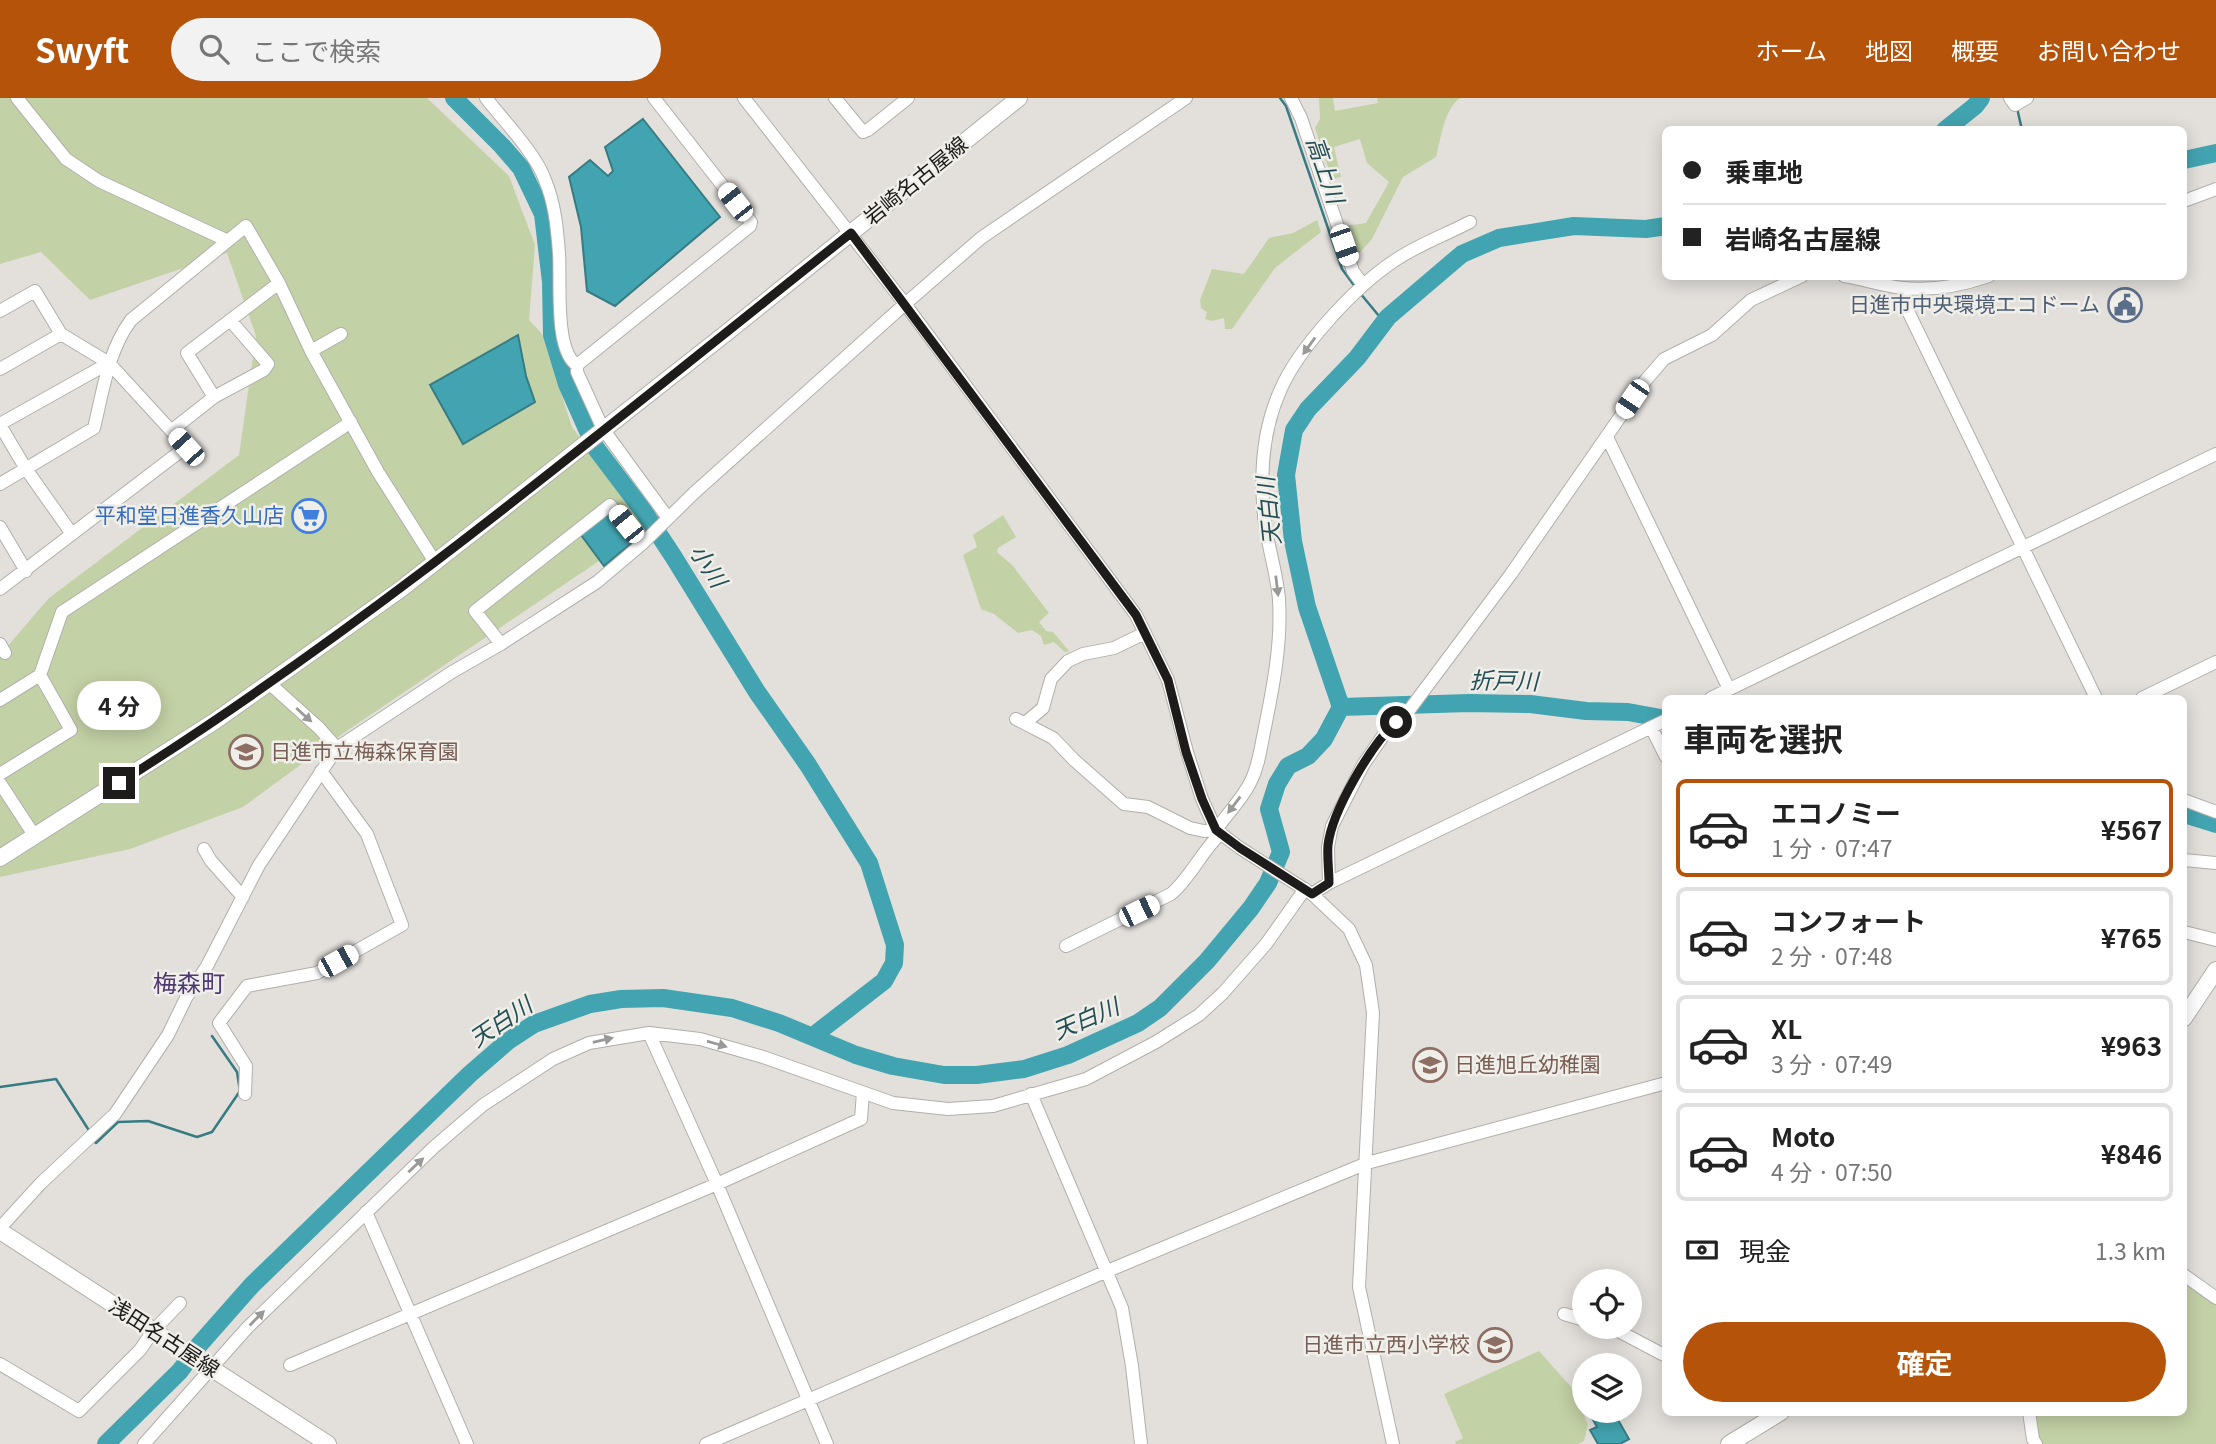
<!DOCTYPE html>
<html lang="ja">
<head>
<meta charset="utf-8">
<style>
  :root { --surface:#fff; --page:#f2f2f2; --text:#222; --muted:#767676; --line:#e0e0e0; --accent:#b45309 }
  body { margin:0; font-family:Georgia,"Noto Sans JP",serif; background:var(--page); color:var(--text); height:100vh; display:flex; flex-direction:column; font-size:26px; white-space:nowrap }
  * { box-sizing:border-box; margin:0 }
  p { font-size:23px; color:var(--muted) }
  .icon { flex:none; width:38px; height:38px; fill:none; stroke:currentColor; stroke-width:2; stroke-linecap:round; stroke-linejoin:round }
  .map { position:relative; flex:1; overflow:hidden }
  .details { position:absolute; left:1662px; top:597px; width:525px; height:721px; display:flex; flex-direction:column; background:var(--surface); border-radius:10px; box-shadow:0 4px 18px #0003 }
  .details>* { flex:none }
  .banner { position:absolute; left:1662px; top:28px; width:525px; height:154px; border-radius:10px; box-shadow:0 4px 18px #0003; display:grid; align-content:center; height:154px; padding:0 21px; background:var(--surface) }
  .buttons { position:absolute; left:1572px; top:1171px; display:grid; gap:14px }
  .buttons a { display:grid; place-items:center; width:70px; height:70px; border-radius:50%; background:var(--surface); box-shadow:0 4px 18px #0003; font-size:35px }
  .end { position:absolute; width:32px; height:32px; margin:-16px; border:9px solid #1d1c1b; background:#fff; box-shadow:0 0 0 4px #fff }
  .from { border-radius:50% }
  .bubble { position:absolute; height:49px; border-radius:24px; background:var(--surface); box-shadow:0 4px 18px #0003; font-size:23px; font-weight:700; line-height:49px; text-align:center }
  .car { position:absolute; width:21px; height:42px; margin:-21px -10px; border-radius:9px; box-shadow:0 0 5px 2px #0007; background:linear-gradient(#fff 24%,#345 0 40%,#fff 0 76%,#345 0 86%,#fff 0) }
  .banner b { display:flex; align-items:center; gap:24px; height:66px; font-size:26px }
  .banner b+b { border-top:2px solid var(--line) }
  .banner i { width:18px; height:18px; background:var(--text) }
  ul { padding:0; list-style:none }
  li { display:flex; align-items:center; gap:21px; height:98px; margin:0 14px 10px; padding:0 7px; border:4px solid var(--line); border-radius:10px }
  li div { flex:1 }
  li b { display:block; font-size:26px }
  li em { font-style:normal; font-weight:700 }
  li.active { border-color:var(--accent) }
  li>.icon { width:63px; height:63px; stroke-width:1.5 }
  h2 { padding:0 21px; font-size:32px; line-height:84px }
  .pay { display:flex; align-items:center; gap:18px; height:77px; padding:0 21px; font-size:26px }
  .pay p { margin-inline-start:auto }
  .action { display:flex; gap:14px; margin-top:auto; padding:14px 21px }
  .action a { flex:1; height:80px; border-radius:42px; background:var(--accent); color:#fff; font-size:28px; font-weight:700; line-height:80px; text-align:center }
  header { display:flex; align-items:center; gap:42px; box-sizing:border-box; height:98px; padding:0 35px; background:var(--accent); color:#fff }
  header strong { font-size:33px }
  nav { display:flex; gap:38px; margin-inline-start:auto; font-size:24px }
  .search { width:490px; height:63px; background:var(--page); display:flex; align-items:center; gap:18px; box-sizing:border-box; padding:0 24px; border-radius:38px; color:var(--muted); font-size:26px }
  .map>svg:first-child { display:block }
  .green { fill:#c3d1a6 }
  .water { fill:#42a4b0; stroke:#377b83; stroke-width:2 }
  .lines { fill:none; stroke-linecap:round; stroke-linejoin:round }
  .stream { stroke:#377b83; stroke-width:2.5 }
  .river { stroke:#42a4b0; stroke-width:18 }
  .minor-casing { stroke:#b1afab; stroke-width:14 }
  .major-casing { stroke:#b1afab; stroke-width:18 }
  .minor { stroke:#fff; stroke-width:12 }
  .major { stroke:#fff; stroke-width:16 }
  .oneway { fill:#999998 }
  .route { stroke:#1d1c1b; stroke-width:9 }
  .labels { text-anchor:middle; stroke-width:5; stroke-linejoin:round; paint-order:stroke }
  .street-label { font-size:21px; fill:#1d1c1b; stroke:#f0eee9 }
  .service-label { font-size:21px; fill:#4e5e75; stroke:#f0eee9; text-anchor:end }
  .shop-label { font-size:21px; fill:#366cbe; stroke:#f0eee9; text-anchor:end }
  .education-label { font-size:21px; fill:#785e54; stroke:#f0eee9; text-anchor:start }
  .water-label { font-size:23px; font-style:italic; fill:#245055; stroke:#f0eee9 }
  .quarter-label { font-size:24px; fill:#4d3874; stroke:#f0eee9 }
</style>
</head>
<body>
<header>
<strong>Swyft</strong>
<div class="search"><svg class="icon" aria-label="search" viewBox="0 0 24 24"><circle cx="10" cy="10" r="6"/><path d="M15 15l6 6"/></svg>ここで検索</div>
<nav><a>ホーム</a><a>地図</a><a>概要</a><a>お問い合わせ</a></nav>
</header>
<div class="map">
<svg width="2216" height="1346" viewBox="0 0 2216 1346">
  <rect width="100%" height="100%" fill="#e3e0dc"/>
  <!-- green -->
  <path class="green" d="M0,0H427L509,78L535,147L529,222L542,236L572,329L648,430L348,632L243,709L130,751L0,779V557L49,500L239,357L256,238L227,155L90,202L41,154L0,166Z
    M1319,0H1333L1335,13L1378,5L1377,0H1460C1444,11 1441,41 1436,59L1403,79L1372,141L1356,159L1346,128L1366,125L1389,84L1367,65L1360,41L1334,49L1341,79L1332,81L1315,30L1320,21Z
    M1317,122L1321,134L1275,170L1232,231H1225L1224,220L1212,223L1205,221L1207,214L1201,210L1200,202L1212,171L1244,176L1269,140L1293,135Z
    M1003,417L1016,439L998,450L997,454L1013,468L1049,515L1039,524L1046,533L1053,534L1069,553L1065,554L1054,544L1044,547L1041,538L1032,532L1018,535L994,516L981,511L963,457L977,449L973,437Z
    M2184,1183L2216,1204V1346H2041L2037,1340L2032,1314H2184Z
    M1539,1253L1573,1291L1588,1327L1584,1343L1578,1346H1456L1455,1344L1463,1340L1444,1296Z"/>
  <!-- water -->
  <path class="water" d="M643,21L720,119L615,208L587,193L581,129L569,79L590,62L608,78L613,73L605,49Z
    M518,237L526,278L535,304L463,346L430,287Z
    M610,411L633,444L604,468L581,437Z
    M1607,1313H1613L1629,1341L1620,1346H1598L1590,1332L1597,1329L1592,1320Z"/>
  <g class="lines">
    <!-- stream -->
    <path class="stream" d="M1280,0L1286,8L1342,171L1356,190
      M2017,10L2022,32
      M1360,195L1384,224
      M0,989L56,981L90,1034
      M93,1040L96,1045L118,1024L148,1023L197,1039L212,1034L240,993L237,974L212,938"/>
    <!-- river -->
    <path class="river" d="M454,0L502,48L521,70L543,116L551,184L552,237L567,286L595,349L644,414L673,458L757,594L808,667L869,765L895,847L894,865L884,883L813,938
      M1945,32L1975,8L1981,0
      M2184,62L2216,55
      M1341,609L1469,605L1530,606L1586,613L1628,614L1666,621
      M2184,716L2216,726
      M106,1346L180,1273L199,1247L252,1187L470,976L508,943L534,926L590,906L621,901L663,900L732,910L779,925L856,957L893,968L944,977H977L1024,971L1068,957L1138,925L1160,910L1207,863L1251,810L1268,785L1281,754L1269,711L1277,686L1288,668L1308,658L1324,641L1341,609L1307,509L1293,443L1286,377L1294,332L1308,311L1357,260L1388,219L1462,156L1499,140L1574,128L1646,131L1666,128"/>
    <!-- minor casing -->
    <g class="minor-casing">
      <path id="minor" d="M17,0L66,61L99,83L226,142
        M486,0C503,22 536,56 545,82C555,106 557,130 559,155C561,182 554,253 577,267
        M654,0L751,124L750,128L577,267V274L603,331L668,420
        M744,0L905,206L1136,517L1168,582L1187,654L1202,701L1216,732L1240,750L1312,796L1349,831L1366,867L1373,915L1359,1189L1393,1346
        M835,0L863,34L868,32L908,0
        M1291,0L1301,20L1353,173L1363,187
        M2010,0L2015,7L2027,0
        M2184,103L2216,91
        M1844,178C1864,181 1883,188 1903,190C1931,193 1963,187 1989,178
        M1903,190L1905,207L2096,600
        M0,213L35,193L61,236L109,265L186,349L0,491
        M311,253L341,236
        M0,271L61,236
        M214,299L264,272L268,266L230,222
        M0,326L109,265
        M0,327L26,371L72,436
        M171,333L214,299L187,255L279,185
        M1607,339L1729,591
        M0,386L94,330C103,293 108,253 131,222L246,128L279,185L311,253L378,374L435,464
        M0,429L26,473
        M0,546L5,555
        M501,546L475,513L610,407L642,446
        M40,577L62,514L351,324
        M270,586L319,630L337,650
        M1711,600L2216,356
        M2142,600L2216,564
        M0,602L40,577L71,632L0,676
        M1016,621L1053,640L1074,662L1124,706L1148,709L1190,730L1204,733L1216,732C1227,716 1242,701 1250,685C1258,670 1260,654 1263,639C1272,595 1282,547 1279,502C1277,474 1267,447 1264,418C1260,377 1263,331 1280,293C1298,250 1355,189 1394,163C1417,147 1445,137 1470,124
        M1025,625L1043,610L1051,581L1068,563L1083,556L1114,550L1145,535
        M1651,629L1666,659
        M0,685L34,737
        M2184,702L2216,714
        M204,751L211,763L243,799
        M2184,762L2216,765
        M1329,785L1328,749L1332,728L1363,667L1385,635L1410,611L1511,476L1645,283L1664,261L1712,237L1751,202L1802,178
        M1312,796L1329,785L1666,622
        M2184,834L2216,842
        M1066,848L1171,796C1191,779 1201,754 1221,735
        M649,935L717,1086L827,1346
        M245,996L246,968L219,925L247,888L317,875L402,827L367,736L321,673
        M1031,996L1122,1210L1132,1268L1141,1346
        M366,1114L467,1346
        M0,1130L41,1085L115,1016L168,937L186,900L207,868L259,767L337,650L452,574L501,546L597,484L642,446L694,395L905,206L981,140L1186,0
        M2184,1177L2216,1200
        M1564,1216L1584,1222
        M1609,1228L1662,1256H1666
        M0,1266L79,1313L140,1252L153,1233L180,1205
        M290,1267L717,1086L861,1021L863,995
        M2029,1314L2033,1341L2036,1346
        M144,1346L247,1230L434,1049L483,1007L553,961L589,945L649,935L700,941L763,959L893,1005L948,1011L993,1008L1086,981L1156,944L1199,917L1223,895L1266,846L1305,791
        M706,1346L1105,1174L1367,1065L1666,985"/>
    </g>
    <!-- major casing -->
    <g class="major-casing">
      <path id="major" d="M0,760L215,623L401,491L725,236L1019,0
        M2184,920L2216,872
        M0,1133L328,1346
        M1729,1346L1781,1314"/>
    </g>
    <!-- minor -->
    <use href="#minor" class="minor"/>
    <!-- major -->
    <use href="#major" class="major"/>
  </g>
  <!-- one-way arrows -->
  <defs><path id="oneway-solid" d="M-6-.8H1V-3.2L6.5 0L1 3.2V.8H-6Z" transform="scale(1.75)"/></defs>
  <g class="oneway">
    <use href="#oneway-solid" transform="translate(1309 248) rotate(126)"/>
    <use href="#oneway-solid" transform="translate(1277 488) rotate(83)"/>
    <use href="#oneway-solid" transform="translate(304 617) rotate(42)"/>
    <use href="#oneway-solid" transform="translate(1234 707) rotate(127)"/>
    <use href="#oneway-solid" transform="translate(603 942) rotate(-13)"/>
    <use href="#oneway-solid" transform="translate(717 946) rotate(16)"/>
    <use href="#oneway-solid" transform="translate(416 1067) rotate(-43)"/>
    <use href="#oneway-solid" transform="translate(257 1220) rotate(-45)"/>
  </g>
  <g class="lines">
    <!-- route -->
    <path class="route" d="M119,685C378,522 612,324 851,135L1136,517L1168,582L1186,654L1202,701L1216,732L1240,750L1312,796L1329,785C1329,773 1327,759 1328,747C1332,713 1371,647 1396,624"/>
  </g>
  <!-- icons -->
  <defs>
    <g id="civic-ring" transform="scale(1.75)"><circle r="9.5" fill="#f0eee9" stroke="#5c6f8a" stroke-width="1.5"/><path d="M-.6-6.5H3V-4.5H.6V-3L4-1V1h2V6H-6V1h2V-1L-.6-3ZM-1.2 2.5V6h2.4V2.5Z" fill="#5c6f8a"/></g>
    <g id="supermarket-ring" transform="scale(1.75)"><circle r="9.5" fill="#f0eee9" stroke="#3f7fe0" stroke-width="1.5"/><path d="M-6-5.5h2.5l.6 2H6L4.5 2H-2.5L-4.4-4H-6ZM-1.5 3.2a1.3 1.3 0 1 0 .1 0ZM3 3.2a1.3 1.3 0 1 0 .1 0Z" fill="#3f7fe0"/></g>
    <g id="school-ring" transform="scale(1.75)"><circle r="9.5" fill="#f0eee9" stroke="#8d6e63" stroke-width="1.5"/><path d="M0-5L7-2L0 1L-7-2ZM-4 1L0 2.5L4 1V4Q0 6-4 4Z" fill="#8d6e63"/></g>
  </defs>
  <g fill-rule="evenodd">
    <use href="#civic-ring" x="2125" y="207"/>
    <use href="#supermarket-ring" x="309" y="418"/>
    <use href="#school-ring" x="246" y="654"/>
    <use href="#school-ring" x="1430" y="967"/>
    <use href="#school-ring" x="1495" y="1247"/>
  </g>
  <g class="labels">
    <!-- street labels -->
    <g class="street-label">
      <text transform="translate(916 83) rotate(-39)" y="7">岩崎名古屋線</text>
      <text transform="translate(164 1240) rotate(33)" y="7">浅田名古屋線</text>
    </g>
    <!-- service labels -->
    <g class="service-label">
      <text x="2100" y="214">日進市中央環境エコドーム</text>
    </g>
    <!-- shop labels -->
    <g class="shop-label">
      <text x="284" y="425">平和堂日進香久山店</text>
    </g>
    <!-- education labels -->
    <g class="education-label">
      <text x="270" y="661">日進市立梅森保育園</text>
      <text x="1454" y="974">日進旭丘幼稚園</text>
      <text x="1470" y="1254" text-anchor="end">日進市立西小学校</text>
    </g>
    <!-- water labels -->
    <g class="water-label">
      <text transform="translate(1325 72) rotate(71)" y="8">高上川</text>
      <text transform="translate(1269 413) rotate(-96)" y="8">天白川</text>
      <text transform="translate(708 468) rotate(57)" y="8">小川</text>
      <text transform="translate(1504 583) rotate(1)" y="8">折戸川</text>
      <text transform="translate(1086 921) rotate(-23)" y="8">天白川</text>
      <text transform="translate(501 924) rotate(-34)" y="8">天白川</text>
    </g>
    <!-- quarter labels -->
    <g class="quarter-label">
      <text x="189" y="894">梅森町</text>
    </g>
  </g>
</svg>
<div class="buttons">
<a><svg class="icon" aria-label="locate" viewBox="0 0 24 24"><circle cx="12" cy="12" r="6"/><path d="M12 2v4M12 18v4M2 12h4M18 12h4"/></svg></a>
<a><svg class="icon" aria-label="layers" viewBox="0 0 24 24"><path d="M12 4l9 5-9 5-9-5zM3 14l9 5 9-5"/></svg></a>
</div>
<i class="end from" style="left:1396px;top:624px"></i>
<i class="end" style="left:119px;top:685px"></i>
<div class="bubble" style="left:77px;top:583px;width:84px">4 分</div>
<i class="car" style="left:735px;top:104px;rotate:322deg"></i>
<i class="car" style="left:1344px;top:147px;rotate:161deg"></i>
<i class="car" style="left:1632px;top:301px;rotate:214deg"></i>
<i class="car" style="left:186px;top:349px;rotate:318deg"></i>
<i class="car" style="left:626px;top:426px;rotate:321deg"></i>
<i class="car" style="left:1139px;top:813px;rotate:64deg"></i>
<i class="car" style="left:338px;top:863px;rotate:61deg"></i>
<div class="banner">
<b><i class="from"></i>乗車地</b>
<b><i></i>岩崎名古屋線</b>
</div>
<section class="details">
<h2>車両を選択</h2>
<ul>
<li class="active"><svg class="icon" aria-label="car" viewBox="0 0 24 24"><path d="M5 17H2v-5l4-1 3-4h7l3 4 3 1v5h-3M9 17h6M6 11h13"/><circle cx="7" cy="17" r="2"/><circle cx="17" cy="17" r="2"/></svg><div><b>エコノミー</b><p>1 分 · 07:47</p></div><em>¥567</em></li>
<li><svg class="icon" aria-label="car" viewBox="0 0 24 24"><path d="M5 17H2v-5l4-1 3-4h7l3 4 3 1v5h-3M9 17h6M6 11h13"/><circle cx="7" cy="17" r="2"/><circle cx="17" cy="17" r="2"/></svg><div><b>コンフォート</b><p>2 分 · 07:48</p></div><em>¥765</em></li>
<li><svg class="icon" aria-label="car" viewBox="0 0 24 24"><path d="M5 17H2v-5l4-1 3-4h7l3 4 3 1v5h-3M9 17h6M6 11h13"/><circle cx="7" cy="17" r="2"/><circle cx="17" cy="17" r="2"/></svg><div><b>XL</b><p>3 分 · 07:49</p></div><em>¥963</em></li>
<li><svg class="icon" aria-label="car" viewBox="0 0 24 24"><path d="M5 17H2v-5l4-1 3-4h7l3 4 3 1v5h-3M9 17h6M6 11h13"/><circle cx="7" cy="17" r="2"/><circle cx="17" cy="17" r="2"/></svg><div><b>Moto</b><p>4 分 · 07:50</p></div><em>¥846</em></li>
</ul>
<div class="pay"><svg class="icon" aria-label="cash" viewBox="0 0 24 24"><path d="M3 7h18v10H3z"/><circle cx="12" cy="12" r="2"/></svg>現金<p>1.3 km</p></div>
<div class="action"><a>確定</a></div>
</section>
</div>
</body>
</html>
